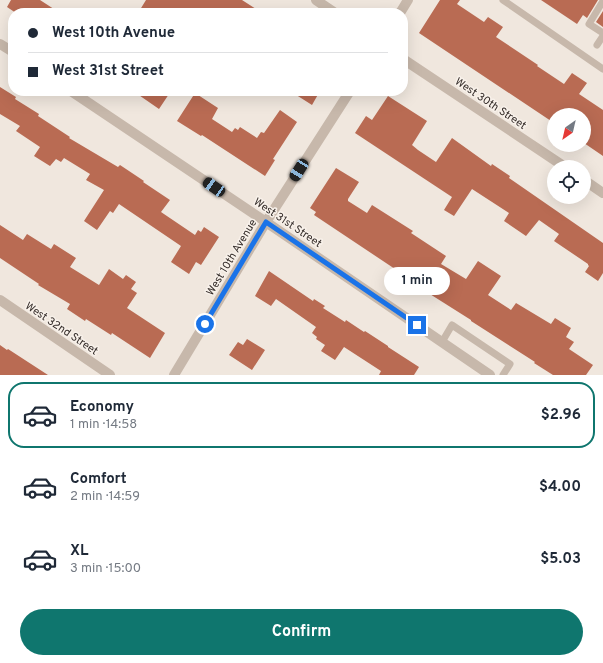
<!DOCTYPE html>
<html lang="en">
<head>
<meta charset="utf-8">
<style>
  :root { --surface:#fff; --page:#f6f6f7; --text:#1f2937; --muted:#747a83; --line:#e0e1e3; --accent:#0f766e }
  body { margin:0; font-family:Overpass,sans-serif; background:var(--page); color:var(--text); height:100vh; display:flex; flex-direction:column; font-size:15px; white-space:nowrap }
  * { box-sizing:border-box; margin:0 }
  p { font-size:13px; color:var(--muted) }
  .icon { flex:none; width:22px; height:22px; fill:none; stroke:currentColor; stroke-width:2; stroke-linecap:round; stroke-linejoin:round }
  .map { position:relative; height:375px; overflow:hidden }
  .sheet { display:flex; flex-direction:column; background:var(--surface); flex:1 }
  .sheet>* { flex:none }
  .hud { position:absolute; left:8px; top:8px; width:400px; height:88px; border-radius:16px; box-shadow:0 4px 16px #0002; display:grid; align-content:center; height:88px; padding:0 20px; background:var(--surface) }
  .needle { width:26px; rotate:214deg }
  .tools { position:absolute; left:547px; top:108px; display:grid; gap:8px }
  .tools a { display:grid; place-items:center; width:44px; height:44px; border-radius:50%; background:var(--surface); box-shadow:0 4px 16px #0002; font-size:20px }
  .end { position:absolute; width:18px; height:18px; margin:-9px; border:5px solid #1a73e8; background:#fff; box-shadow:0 0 0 2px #fff }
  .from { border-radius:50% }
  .bubble { position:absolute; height:28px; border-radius:14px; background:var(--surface); box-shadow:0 4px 16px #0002; font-size:13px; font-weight:700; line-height:28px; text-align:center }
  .car { position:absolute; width:12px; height:24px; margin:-12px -6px; border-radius:5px; box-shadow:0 0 3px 1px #0007; background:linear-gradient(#222 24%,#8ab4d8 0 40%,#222 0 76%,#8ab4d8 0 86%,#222 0) }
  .hud b { display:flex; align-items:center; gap:14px; height:38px; font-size:15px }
  .hud b+b { border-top:1px solid var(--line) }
  .hud i { width:10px; height:10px; background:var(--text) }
  ul { padding:7px 0 0; list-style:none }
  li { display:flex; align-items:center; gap:12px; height:66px; margin:0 8px 6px; padding:0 12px; border:2px solid transparent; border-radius:16px }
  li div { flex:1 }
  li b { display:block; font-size:15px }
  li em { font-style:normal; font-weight:700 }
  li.selected { border-color:var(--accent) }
  li>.icon { width:36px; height:36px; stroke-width:1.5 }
  .action { display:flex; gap:8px; margin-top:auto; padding:8px 20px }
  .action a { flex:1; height:46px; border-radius:24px; background:var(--accent); color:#fff; font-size:16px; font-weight:700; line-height:46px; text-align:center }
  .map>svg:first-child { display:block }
  .building { fill:#b96b53 }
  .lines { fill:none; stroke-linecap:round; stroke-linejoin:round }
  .lane { stroke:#c7b8ab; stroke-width:7 }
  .street { stroke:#c7b8ab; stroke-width:10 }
  .route { stroke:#1a73e8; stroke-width:5 }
  .labels { text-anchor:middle; stroke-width:3; stroke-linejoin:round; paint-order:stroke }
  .street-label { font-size:11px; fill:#352d2a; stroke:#f8f1ea }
</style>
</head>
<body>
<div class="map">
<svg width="603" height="375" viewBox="0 0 603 375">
  <rect width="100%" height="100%" fill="#f0e7de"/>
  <!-- building -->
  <path class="building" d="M11,0H40L60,13H16L7,7Z
    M146,0H242L262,13H138Z
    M440,0H460L457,4L484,22L488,17L503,27L496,37L538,65L537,66L564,84L572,73L587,83L579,94L603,110V156L584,143V115H554V123L419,33Z
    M541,0H598L587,18L583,15L577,24Z
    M603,11V27L596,22Z
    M0,87L16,97L15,99L39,114L38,116L70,137L69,138L118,167L120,165L144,181L143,182L170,200L161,212L195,235L198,230L201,232L204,227L219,237L201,265L196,262L189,274L171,262L181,246L119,204L113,213L110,211L97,230L84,221L104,190L86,180L90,174L64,158L61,162L56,159L50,166L34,156L40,147L16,131L20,126L0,114Z
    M133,91H171L159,109Z
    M290,91H320L312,105Z
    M195,93L218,108L212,119L232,132L235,128L238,130L240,127L257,138L261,132L264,133L280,110L297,122L273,159L275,160L265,176L202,135L201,136L177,121Z
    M388,96L427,121L412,145L418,150L436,162L452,138L491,166L492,164L510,176L509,178L603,243V273L598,281L585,272L589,266L588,265V264L554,241L559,234L539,220L526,236L504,221L509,213L472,189L454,216L444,210L452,197L355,133L366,116L372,120Z
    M336,168L359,182L348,199V201L367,213L372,205L413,231L411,233L446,256L441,264L466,279L478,261L501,276L488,295L511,310L516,303L551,324L555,318L571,328L566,337L574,342L569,349L593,365L586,375H553L534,363L535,362L471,321V320L433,296L407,278V277L314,215L316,212L310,208Z
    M0,225L23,240L27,234L51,249L54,244L76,258L70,267L99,285L109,269L123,279L126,275L136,282L131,289L137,293L127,308L165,333L150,358L112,333L111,335L86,319L85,321L67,309L70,304L38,285L39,284L0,258Z
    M269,271L313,301L314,299L325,306L323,308L345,322L346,320L364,332L365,331L388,346V347L419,367L414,375H379L381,371L344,347L335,360L321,351L325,345L316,339L317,337L312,333L316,327L276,299L271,306L255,296Z
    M247,339L265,350L252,370L229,355L238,342L243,345Z
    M0,345L7,350L8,349L48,375H0Z"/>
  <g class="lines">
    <!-- lane -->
    <path class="lane" d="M503,0L603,69
      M603,1L589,24L603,33
      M597,45L603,36
      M442,342L452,325L510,364L503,375"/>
    <!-- street -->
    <path class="street" d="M316,0L335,13
      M400,13L408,0
      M0,44L13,52
      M403,59L565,167
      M71,91L266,222L490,375
      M584,180L603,193
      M0,300L110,375
      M174,375L266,222L350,91"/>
  </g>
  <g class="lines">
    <!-- route -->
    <path class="route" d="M205,324L266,222L417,325"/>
  </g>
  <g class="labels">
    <!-- street labels -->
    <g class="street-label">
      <text transform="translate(491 103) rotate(34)" y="4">West 30th Street</text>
      <text transform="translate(288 222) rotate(34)" y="4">West 31st Street</text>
      <text transform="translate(231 257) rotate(-59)" y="4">West 10th Avenue</text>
      <text transform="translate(62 328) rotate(34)" y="4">West 32nd Street</text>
    </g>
  </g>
</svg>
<div class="tools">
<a><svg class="needle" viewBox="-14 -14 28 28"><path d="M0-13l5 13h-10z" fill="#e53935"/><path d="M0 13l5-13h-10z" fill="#747a83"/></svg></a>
<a><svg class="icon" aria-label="locate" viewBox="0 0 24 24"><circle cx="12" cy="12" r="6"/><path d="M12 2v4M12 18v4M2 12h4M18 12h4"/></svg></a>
</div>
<i class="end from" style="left:205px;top:324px"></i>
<i class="end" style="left:417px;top:325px"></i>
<div class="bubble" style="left:384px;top:267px;width:66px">1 min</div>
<i class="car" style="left:299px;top:170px;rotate:212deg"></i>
<i class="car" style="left:214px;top:187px;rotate:304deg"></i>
<div class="hud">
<b><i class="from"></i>West 10th Avenue</b>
<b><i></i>West 31st Street</b>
</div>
</div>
<section class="sheet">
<ul>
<li class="selected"><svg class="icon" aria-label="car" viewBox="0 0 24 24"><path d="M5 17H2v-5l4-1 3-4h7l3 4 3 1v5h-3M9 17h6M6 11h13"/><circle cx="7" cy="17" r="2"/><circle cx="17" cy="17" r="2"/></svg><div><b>Economy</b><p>1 min · 14:58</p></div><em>$2.96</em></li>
<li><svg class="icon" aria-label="car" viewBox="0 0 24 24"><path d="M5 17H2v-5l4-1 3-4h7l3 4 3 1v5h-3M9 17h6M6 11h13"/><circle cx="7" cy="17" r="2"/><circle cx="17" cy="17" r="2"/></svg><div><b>Comfort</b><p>2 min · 14:59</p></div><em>$4.00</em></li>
<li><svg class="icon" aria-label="car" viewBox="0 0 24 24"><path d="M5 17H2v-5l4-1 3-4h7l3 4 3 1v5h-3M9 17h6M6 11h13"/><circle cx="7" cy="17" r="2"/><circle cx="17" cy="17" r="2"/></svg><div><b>XL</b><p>3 min · 15:00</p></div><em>$5.03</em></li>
</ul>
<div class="action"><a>Confirm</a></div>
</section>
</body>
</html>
